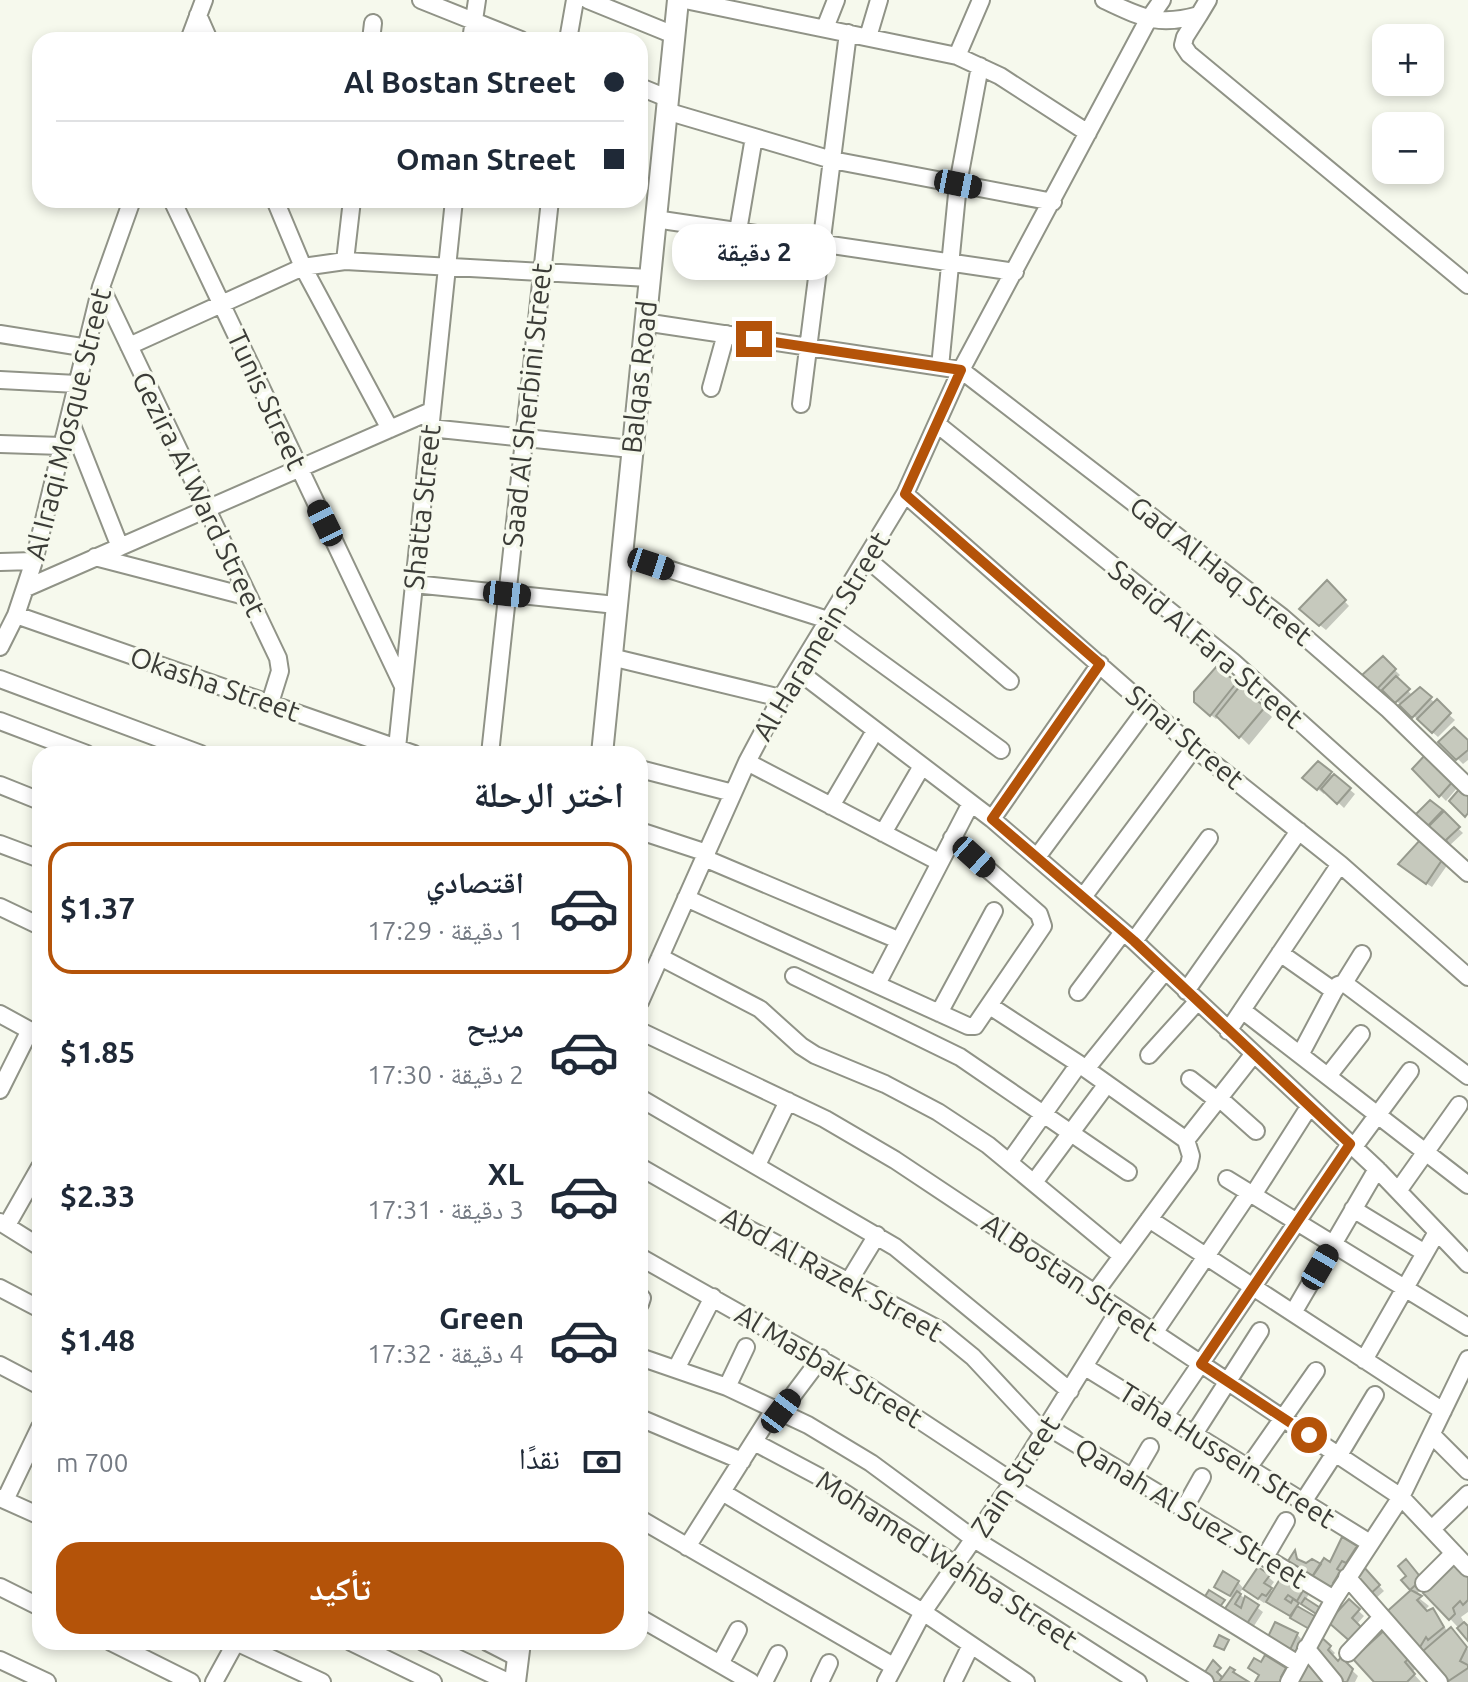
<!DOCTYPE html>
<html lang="ar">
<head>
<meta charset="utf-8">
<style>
  :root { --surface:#fff; --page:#f6f6f7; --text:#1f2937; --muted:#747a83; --line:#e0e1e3; --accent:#b45309 }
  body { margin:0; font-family:Ubuntu,"Noto Naskh Arabic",sans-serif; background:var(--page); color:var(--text); direction:rtl; height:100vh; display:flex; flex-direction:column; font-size:30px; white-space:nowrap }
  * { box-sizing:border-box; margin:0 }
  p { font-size:26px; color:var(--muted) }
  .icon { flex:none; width:44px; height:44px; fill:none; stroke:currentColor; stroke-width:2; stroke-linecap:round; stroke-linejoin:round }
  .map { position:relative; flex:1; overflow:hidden; direction:ltr }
  .panel { position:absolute; left:32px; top:746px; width:616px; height:904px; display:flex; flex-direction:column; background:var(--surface); border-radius:24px; box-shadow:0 4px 12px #0003; direction:rtl }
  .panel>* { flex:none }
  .guide { position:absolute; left:32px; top:32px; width:616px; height:176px; border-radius:24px; box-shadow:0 4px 12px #0003; direction:rtl; display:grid; align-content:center; height:176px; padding:0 24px; background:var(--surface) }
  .fabs { position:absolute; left:1372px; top:24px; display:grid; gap:16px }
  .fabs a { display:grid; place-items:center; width:72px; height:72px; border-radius:16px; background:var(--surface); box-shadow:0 4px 12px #0003; font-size:40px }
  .end { position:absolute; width:36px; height:36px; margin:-18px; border:10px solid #b45309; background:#fff; box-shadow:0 0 0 4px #fff }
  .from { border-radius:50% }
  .bubble { position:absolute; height:56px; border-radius:24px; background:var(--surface); box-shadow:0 4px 12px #0003; font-size:26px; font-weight:700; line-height:56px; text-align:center; direction:rtl }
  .car { position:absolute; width:24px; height:48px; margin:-24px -12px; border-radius:10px; box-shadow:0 0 6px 2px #0007; background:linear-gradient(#222 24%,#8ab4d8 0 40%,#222 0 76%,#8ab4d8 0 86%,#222 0) }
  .guide b { display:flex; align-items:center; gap:28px; height:76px; font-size:30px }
  .guide b+b { border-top:2px solid var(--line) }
  .guide i { width:20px; height:20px; background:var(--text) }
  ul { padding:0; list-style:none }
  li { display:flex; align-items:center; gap:24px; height:132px; margin:0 16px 12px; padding:0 8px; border:4px solid transparent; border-radius:24px }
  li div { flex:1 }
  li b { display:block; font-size:30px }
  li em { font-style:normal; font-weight:700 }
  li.on { border-color:var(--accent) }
  li>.icon { width:72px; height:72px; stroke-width:1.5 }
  h2 { padding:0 24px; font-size:36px; line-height:96px }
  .pay { display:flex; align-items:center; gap:20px; height:88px; padding:0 24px; font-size:30px }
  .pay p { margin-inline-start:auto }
  .primary-button { display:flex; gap:16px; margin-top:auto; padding:16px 24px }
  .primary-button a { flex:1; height:92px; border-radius:24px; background:var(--accent); color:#fff; font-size:32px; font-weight:700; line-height:92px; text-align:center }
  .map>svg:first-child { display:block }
  .shadow { fill:#0003 }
  .building { fill:#c6c9bd; stroke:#979a8e; stroke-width:2 }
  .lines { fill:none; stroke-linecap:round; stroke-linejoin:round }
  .minor-casing { stroke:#909387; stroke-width:20 }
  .major-casing { stroke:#909387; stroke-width:24 }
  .minor { stroke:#fff; stroke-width:16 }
  .major { stroke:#fff; stroke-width:20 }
  .route { stroke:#b45309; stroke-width:10 }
  .labels { text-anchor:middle; stroke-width:7; stroke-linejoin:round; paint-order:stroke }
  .street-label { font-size:28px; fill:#3b3c37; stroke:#f6f9ed }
</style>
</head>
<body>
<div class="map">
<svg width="1468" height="1682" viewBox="0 0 1468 1682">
  <rect width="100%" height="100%" fill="#f6f9ed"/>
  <!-- shadow -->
  <path class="shadow" d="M1327,583L1349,606L1326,630L1307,615Z
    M1383,659L1400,675L1396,679L1413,696L1420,690L1455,720L1438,737L1385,691L1383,693L1365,676Z
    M1216,669L1236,683L1272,717L1249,745L1219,716L1216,719L1202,708Z
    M1441,742H1468V760L1463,764Z
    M1427,756L1458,787L1446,801L1415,769Z
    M1318,764L1355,794L1344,808L1326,791L1324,794L1310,783Z
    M1430,802L1463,833L1449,846L1413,819Z
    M1420,843L1448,864L1432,887L1406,870Z
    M1355,1548L1361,1553L1337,1589L1293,1569L1295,1553L1301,1563L1322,1567L1330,1565Z
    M1259,1569L1274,1582L1269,1589L1274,1593L1304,1589L1309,1594L1303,1604L1294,1601L1303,1610L1317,1634L1274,1607L1267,1600L1264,1603L1251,1594Z
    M1363,1569L1384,1591L1374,1600Z
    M1468,1572V1612L1461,1617L1468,1629V1638L1426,1593Z
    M1404,1580L1426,1586L1415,1595L1429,1606L1425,1610L1427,1613L1432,1610L1448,1632L1459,1639L1468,1649V1682H1449L1438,1672L1443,1669L1429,1654L1426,1659L1386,1615L1414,1591Z
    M1238,1582L1243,1588L1239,1594L1263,1612L1252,1629L1232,1615L1234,1599L1216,1586Z
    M1349,1602L1364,1616L1356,1625L1331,1622Z
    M1388,1629L1421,1664L1412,1672L1421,1682H1377Z
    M1297,1634L1302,1640L1295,1656L1274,1646Z
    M1320,1638L1335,1653L1331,1657L1338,1663L1341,1660L1358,1676L1355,1682H1342Z"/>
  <!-- building -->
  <path class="building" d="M1327,580L1346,600L1319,626L1299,609Z
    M1383,656L1396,669L1376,690L1362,675Z
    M1216,667L1237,682L1210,716L1194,702V692Z
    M1396,676L1410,689L1395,703L1382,690Z
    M1240,686L1265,707L1239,738L1216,716Z
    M1420,687L1432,697L1412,718L1399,705Z
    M1437,699L1451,713L1432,733L1417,719Z
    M1454,727L1468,740V750L1456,760L1438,742Z
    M1427,753L1454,780L1439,797L1412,769Z
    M1318,761L1332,772L1317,790L1302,778Z
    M1334,774L1351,788L1337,804L1321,789Z
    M1462,786L1468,791V813L1465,817L1449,801Z
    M1430,800L1443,810L1423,831L1411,819Z
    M1444,811L1460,827L1446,840L1450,846L1444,851L1424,831Z
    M1420,840L1444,857L1426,884L1398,864Z
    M1342,1537L1357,1546L1346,1563L1342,1561L1337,1569L1345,1574L1338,1575L1333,1583L1337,1586L1332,1593L1310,1580L1324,1558L1330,1562Z
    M1295,1550L1297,1559L1306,1563L1312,1559L1321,1564L1310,1580L1286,1564Z
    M1406,1559L1422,1579L1410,1590L1401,1580L1406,1576L1398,1566Z
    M1458,1559L1468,1569V1600L1463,1605L1460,1601L1453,1608L1455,1614L1449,1620L1423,1593Z
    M1363,1566L1380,1585L1367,1597L1350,1578Z
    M1258,1567L1270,1575L1264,1583L1272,1588L1266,1596L1262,1594L1258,1599L1243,1589Z
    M1223,1571L1239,1581L1230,1596L1214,1587Z
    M1283,1574L1305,1587L1297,1601L1288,1595L1285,1599L1291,1603L1293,1599L1299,1603L1290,1616L1266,1602Z
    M1209,1590L1225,1600L1219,1608L1204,1598Z
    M1411,1590L1422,1596L1417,1600L1427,1611L1433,1608L1444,1627L1428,1640L1426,1637L1417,1652L1383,1615Z
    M1237,1591L1241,1594L1235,1604L1241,1608L1245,1596L1259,1605L1246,1625L1224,1610Z
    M1305,1598L1322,1609L1318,1615L1301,1604Z
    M1349,1599L1360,1609L1352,1618L1364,1630L1352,1643L1328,1622Z
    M1297,1606L1318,1618L1311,1630L1290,1618Z
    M1275,1622L1298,1633L1289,1652L1266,1641Z
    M1464,1622L1468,1626V1641L1457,1628Z
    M1388,1627L1414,1654L1405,1662L1415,1674L1407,1682H1374L1353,1659Z
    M1451,1627L1467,1647L1460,1661L1468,1665V1668L1447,1682L1435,1671L1439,1669L1423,1651Z
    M1219,1635L1229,1640L1224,1650L1214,1646Z
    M1320,1636L1331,1646L1328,1650L1338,1661L1341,1657L1353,1669L1347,1682H1339L1309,1648Z
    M1265,1655L1286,1668L1281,1677L1284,1679L1282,1682H1255L1259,1675L1248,1668L1254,1658L1261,1662Z
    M1213,1660L1221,1668L1217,1672L1222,1677L1219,1682H1211L1203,1675Z
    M1308,1664L1325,1682H1298Z
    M1230,1667L1235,1670L1233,1672L1249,1682H1219Z"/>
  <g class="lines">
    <!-- minor casing -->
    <g class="minor-casing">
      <path id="minor" d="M421,0L521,40
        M588,0L674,35
        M685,0L957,56L1000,76L1088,133
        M1104,0C1141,17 1157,27 1199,15L1208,0
        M198,15L209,40
        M1199,15L1185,37L1183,45L1189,54L1468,285
        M825,28L836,0
        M868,37L879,0
        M189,40L204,0
        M371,40L373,23
        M471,40L477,0
        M568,40L575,0
        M957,56L981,0
        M640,87L667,98
        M666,111L832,160L1053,202
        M172,200L403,686
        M275,200L303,267L390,429
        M655,219L1015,272
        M738,231L754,137
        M345,261L352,200
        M101,287L278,658L280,671L270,703
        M644,322L961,370L1282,617L1389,710L1468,787
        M0,334L88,348
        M129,346L303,267L345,261L649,278
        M940,367L958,184L980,66
        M0,380L77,384
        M711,388L726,334
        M801,404L848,33
        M69,418L120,547
        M937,424L1232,661L1468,873
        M430,428L631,449
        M0,444L62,446
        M905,494L1194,748L1340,864L1468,977
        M621,554L828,620
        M95,557L249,597
        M866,558L1010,681
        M0,562L34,561
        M414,584L616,605
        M26,588L431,411
        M16,615L414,754
        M826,623L1001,750
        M0,647L16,615L34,561L101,287L132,200
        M611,657L781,698
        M798,671L992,819L1134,941L1377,1169L1468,1264
        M0,679L201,754
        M0,721L87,754
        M397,748L454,200
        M490,754L550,200
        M747,762L939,862
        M640,769L733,793
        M0,785L40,801
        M831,806L875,731
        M992,819L1100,664
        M640,831L707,853
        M883,833L922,766
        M0,844L40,859
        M1037,857L1148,707
        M704,858L898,940
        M1083,897L1194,748
        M686,898L968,1026H975L1043,926L1039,914L952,838
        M0,907L40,926
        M1134,941L1209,838
        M1280,953L1334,991
        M660,957L760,1009L801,1046L815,1055L885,1084L938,1112L988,1145L1122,1256
        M794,976L960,1057L1128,1172
        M1344,983L1362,954
        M877,984L971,803
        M1186,991L1299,831
        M1078,992L1123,932
        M640,1002L747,762L781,698L905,494L961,370L1148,20L1162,0
        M990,1006L1079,1064L1186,1140L1191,1156L1189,1165L1094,1294
        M1242,1010L1468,1185
        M939,1013L994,911
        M0,1014L40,1036
        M640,1031L825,1119L895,1160L1401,1497L1468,1568
        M1228,1031L1340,864
        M1149,1055L1197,1002
        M1300,1055L1334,991L1338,985L1344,983L1468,1076
        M1086,1069L1165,971
        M1328,1076L1361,1034
        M1190,1079L1217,1100
        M0,1090L30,1030
        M640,1098L895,1247L1070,1391
        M1219,1098L1256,1131
        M1186,1140L1253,1055
        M1353,1148L1410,1071
        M1010,1161L1079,1064
        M757,1165L788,1101
        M640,1167L741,1225L940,1330L973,1357L1044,1433
        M1227,1179L1468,1327
        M1035,1181L1107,1084
        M1398,1191L1459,1105
        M1253,1195L1309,1107
        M1353,1209L1425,1253
        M1149,1219L1443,1411
        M0,1222L40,1247
        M7,1225L40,1167
        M640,1257L871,1388L1013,1482
        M849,1281L877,1235
        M0,1288L40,1309
        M640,1304L642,1298
        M1293,1313L1377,1169
        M1154,1333L1249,1193
        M640,1357L727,1387L808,1425L871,1463L974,1539L1205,1682
        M1364,1360L1437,1232
        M0,1365L40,1386
        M1085,1367L1370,1543
        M676,1369L713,1297
        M727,1387L746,1347
        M781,1411L821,1358
        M1165,1416L1350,1144
        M640,1418L742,1461
        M1048,1427L1334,1599
        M1194,1434L1260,1331
        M1432,1435L1468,1471
        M754,1442L818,1476L1138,1682
        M1339,1455L1375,1395
        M1248,1468L1316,1371
        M1132,1478L1150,1447
        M1010,1486L1298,1664
        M722,1492L923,1612L1026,1682
        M0,1498L40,1516
        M5,1500L40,1427
        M1303,1502L1335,1453
        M1184,1509L1202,1477
        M640,1519L893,1666
        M1432,1529L1468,1494
        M687,1547L775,1408
        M1265,1557L1286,1521
        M1347,1577L1439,1682
        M1424,1583L1454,1553
        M0,1587L40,1607
        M640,1618L751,1682
        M111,1642L191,1682
        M236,1642L322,1682
        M351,1642L433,1682
        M423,1642L508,1682
        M487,1642L518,1658
        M1306,1648L1334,1682
        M1348,1653L1382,1617
        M0,1660L47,1682
        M720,1664L738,1630
        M214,1682L236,1642
        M764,1682L778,1654
        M820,1682L829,1663
        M886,1682L923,1612L1010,1486L1119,1310
        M953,1682L971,1645
        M1289,1682L1334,1599L1401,1497L1468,1359"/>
    </g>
    <!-- major casing -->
    <g class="major-casing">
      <path id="major" d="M602,754L678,0
        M515,1682L520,1642"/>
    </g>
    <!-- minor -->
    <use href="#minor" class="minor"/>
    <!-- major -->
    <use href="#major" class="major"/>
  </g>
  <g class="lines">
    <!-- route -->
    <path class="route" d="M754,339L961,370L905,494L1100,664L992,819L1134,941L1350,1144L1201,1364L1309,1435"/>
  </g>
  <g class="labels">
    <!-- street labels -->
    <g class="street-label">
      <text transform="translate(639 377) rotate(-84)" y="10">Balqas Road</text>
      <text transform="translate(267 400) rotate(65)" y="10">Tunis Street</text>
      <text transform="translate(527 405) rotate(-84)" y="10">Saad Al Sherbini Street</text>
      <text transform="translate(68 424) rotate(-76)" y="10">Al Iraqi Mosque Street</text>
      <text transform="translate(199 494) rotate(64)" y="10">Gezira Al Ward Street</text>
      <text transform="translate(422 507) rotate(-84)" y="10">Shatta Street</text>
      <text transform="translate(1221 571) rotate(38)" y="10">Gad Al Haq Street</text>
      <text transform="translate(821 636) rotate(-59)" y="10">Al Haramein Street</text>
      <text transform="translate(1206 644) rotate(40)" y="10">Saeid Al Fara Street</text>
      <text transform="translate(215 684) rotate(19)" y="10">Okasha Street</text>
      <text transform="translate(1185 737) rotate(40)" y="10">Sinai Street</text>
      <text transform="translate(832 1274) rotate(29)" y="10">Abd Al Razek Street</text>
      <text transform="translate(1070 1277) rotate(34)" y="10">Al Bostan Street</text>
      <text transform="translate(829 1366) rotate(31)" y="10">Al Masbak Street</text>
      <text transform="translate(1227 1455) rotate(32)" y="10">Taha Hussein Street</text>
      <text transform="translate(1015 1476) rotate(-57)" y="10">Zain Street</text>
      <text transform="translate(1191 1513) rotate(31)" y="10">Qanah Al Suez Street</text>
      <text transform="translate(947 1560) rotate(33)" y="10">Mohamed Wahba Street</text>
    </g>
  </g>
</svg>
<div class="fabs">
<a>+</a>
<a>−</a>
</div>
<i class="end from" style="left:1309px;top:1435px"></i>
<i class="end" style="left:754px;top:339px"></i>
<div class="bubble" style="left:672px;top:224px;width:164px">2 دقيقة</div>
<i class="car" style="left:958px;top:184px;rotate:101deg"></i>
<i class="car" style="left:325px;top:523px;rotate:334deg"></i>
<i class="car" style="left:651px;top:564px;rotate:108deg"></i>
<i class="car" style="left:507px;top:594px;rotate:96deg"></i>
<i class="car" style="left:974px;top:857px;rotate:132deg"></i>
<i class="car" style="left:1320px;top:1267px;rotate:30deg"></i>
<i class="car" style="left:781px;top:1411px;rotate:37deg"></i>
<div class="guide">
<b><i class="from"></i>Al Bostan Street</b>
<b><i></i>Oman Street</b>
</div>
<section class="panel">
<h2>اختر الرحلة</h2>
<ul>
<li class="on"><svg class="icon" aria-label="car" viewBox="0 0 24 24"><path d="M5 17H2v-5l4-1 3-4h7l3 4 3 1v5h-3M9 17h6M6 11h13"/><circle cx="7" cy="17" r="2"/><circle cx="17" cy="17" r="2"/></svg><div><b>اقتصادي</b><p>1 دقيقة · 17:29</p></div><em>$1.37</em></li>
<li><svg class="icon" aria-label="car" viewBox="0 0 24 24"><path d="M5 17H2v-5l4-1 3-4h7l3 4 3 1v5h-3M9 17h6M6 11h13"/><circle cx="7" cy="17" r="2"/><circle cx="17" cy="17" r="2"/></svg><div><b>مريح</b><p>2 دقيقة · 17:30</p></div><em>$1.85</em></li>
<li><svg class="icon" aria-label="car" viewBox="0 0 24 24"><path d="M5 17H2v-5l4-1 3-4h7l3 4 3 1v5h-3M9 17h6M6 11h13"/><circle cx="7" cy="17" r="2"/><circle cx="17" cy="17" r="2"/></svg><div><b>XL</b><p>3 دقيقة · 17:31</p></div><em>$2.33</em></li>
<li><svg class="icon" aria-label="car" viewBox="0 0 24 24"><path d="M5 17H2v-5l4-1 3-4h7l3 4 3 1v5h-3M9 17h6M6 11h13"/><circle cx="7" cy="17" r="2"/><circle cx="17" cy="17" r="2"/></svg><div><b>Green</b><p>4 دقيقة · 17:32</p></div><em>$1.48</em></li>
</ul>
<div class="pay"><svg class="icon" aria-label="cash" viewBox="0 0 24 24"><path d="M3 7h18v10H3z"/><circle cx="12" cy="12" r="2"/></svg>نقدًا<p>700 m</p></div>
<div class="primary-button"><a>تأكيد</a></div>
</section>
</div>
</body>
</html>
